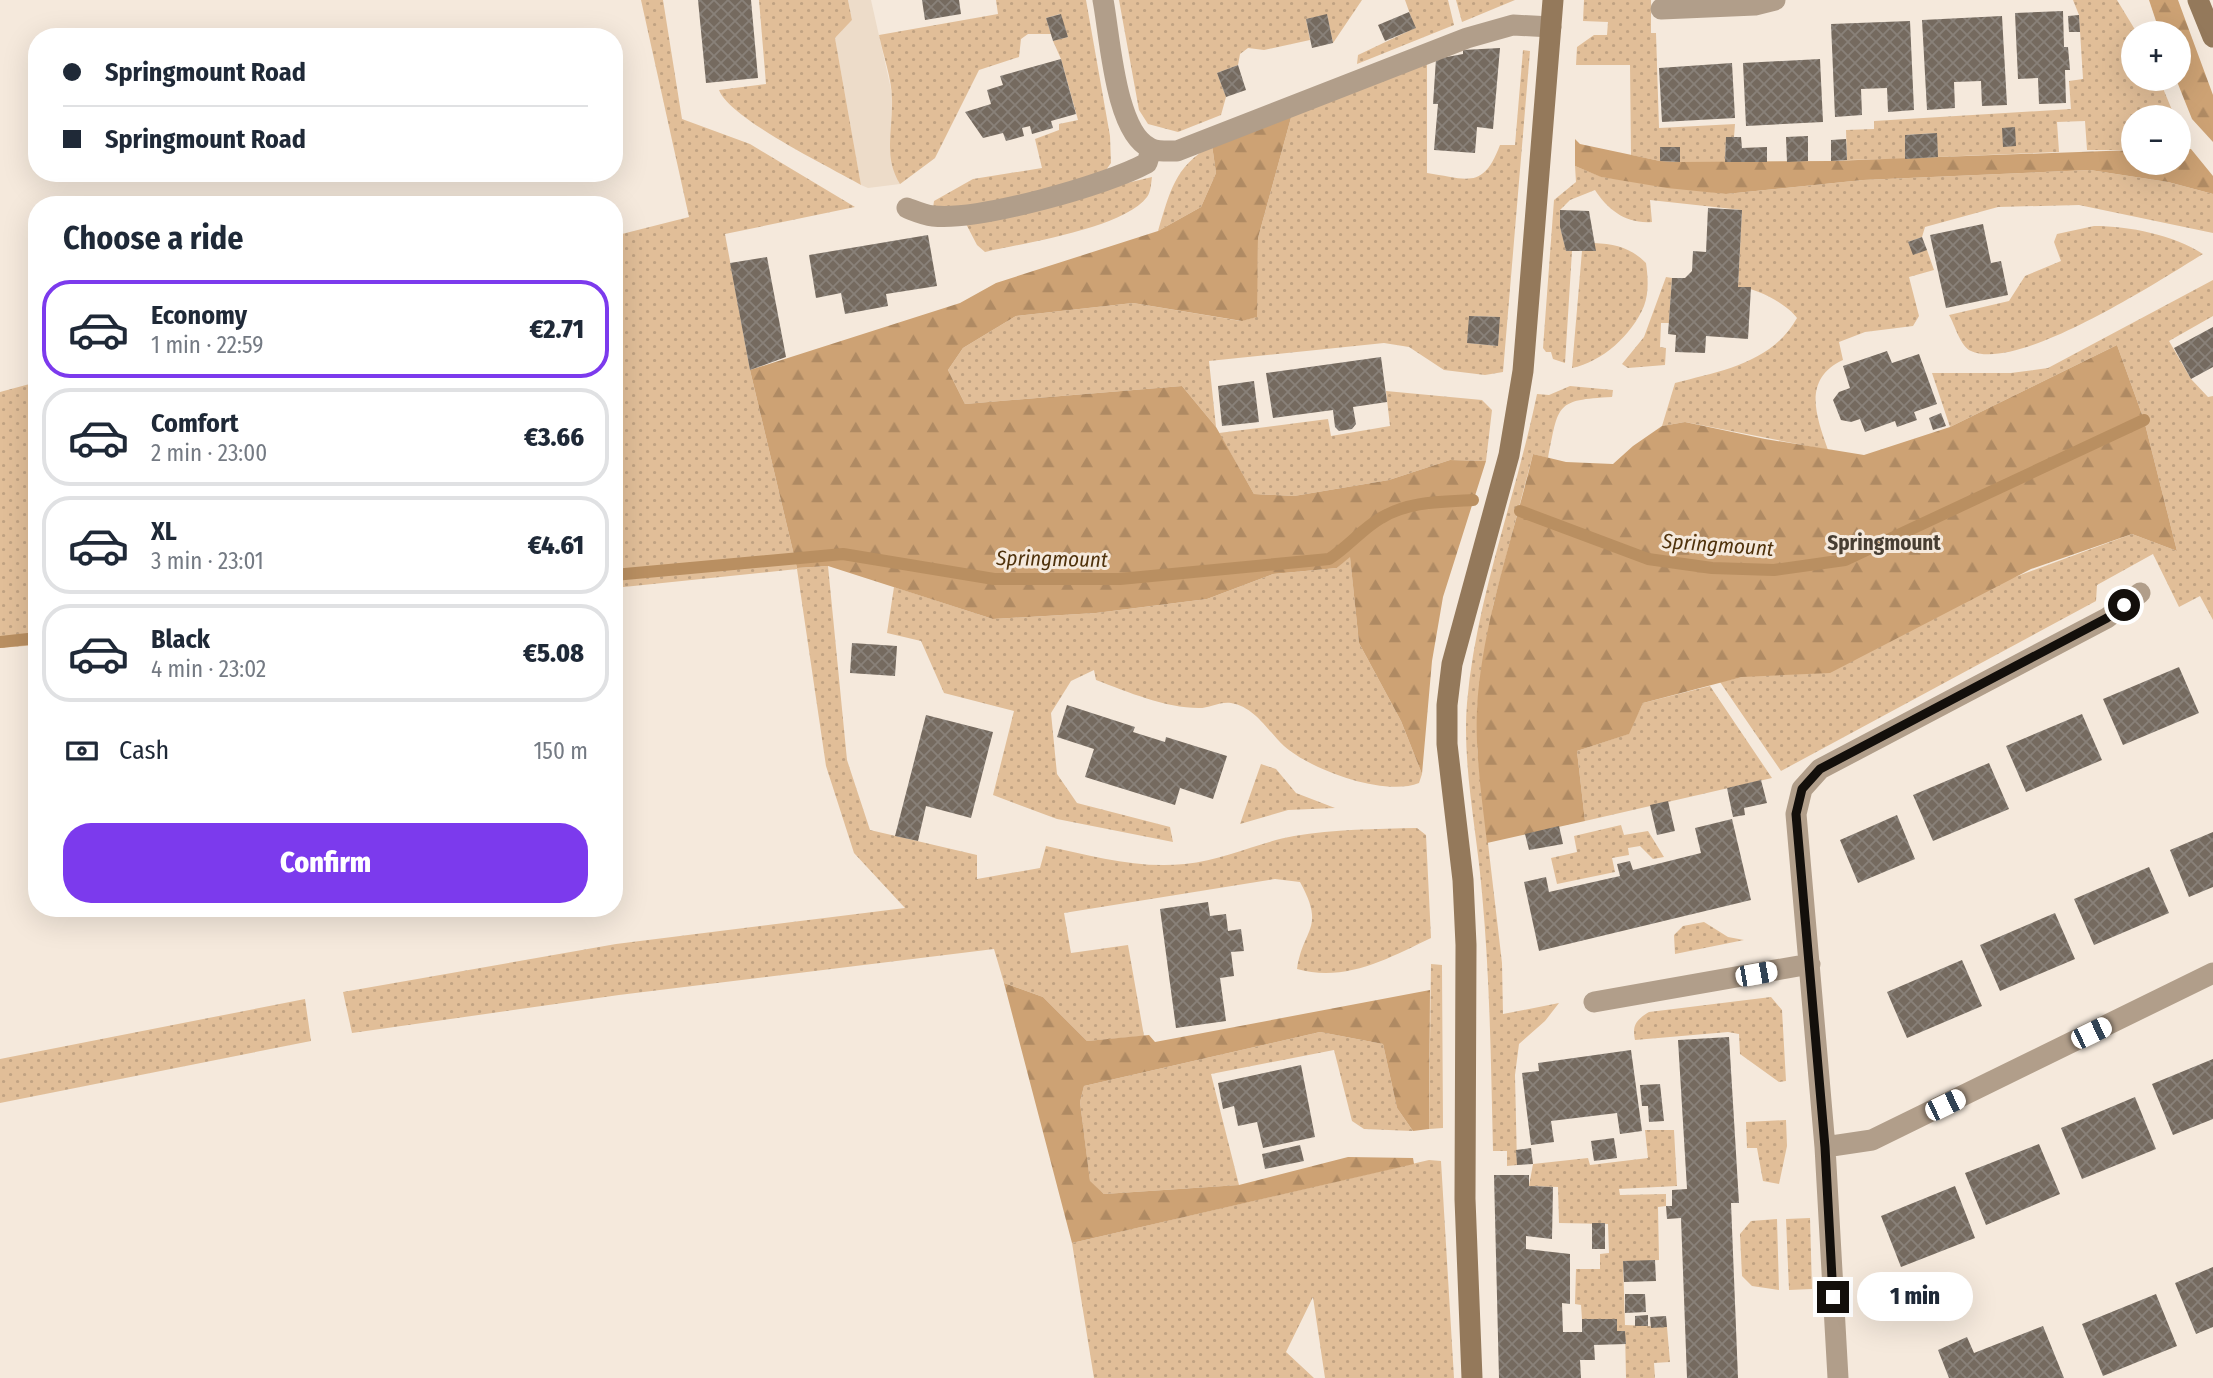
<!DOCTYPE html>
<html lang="en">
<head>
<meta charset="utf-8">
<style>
  :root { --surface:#fff; --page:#f2f2f3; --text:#1f2937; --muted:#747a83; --line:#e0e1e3; --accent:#7c3aed }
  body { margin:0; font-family:"Fira Sans Condensed",sans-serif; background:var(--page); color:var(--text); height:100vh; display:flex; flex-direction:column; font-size:26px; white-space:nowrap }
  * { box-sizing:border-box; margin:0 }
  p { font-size:23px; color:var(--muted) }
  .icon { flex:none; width:38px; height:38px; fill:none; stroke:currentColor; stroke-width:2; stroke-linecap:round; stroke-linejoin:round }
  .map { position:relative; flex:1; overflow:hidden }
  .side { position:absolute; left:28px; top:196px; width:595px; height:721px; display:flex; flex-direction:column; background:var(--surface); border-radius:28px; box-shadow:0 7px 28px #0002 }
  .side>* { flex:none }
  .guide { position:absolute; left:28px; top:28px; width:595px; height:154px; border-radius:28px; box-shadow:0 7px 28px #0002; display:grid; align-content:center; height:154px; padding:0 35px; background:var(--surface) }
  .buttons { position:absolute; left:2121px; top:21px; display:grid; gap:14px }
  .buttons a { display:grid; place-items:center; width:70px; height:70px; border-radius:50%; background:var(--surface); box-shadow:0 7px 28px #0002; font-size:35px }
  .end { position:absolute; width:32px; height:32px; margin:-16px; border:9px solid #130f0b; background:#fff; box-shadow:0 0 0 4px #fff }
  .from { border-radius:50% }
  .bubble { position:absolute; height:49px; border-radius:24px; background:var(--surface); box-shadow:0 7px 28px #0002; font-size:23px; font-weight:800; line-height:49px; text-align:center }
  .car { position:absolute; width:21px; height:42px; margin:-21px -10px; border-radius:9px; box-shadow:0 0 5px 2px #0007; background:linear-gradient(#fff 24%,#345 0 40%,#fff 0 76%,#345 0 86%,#fff 0) }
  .guide b { display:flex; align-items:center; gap:24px; height:66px; font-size:26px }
  .guide b+b { border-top:2px solid var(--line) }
  .guide i { width:18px; height:18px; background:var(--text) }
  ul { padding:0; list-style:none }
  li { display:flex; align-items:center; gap:21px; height:98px; margin:0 14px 10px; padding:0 21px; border:4px solid var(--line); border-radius:28px }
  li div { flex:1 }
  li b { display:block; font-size:26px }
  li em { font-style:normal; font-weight:800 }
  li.current { border-color:var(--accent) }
  li>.icon { width:63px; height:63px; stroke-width:1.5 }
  h2 { padding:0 35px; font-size:32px; line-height:84px }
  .pay { display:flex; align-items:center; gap:18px; height:77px; padding:0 35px; font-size:26px }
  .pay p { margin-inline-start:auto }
  .button { display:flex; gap:14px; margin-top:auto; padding:14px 35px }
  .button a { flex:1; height:80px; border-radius:28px; background:var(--accent); color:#fff; font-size:28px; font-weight:800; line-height:80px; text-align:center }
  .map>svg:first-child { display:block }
  .built { fill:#eddcc9 }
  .grass { fill:url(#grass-dots); fill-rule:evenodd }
  .forest { fill:url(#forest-firs) }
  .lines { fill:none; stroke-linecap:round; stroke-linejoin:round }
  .stream { stroke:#b98f61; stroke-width:12 }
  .building { fill:url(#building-cross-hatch) }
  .minor { stroke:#b19e8a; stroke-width:21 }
  .secondary { stroke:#94795b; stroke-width:21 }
  .route { stroke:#130f0b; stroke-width:9 }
  .labels { text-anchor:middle; stroke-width:6; stroke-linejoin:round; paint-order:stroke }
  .neighbourhood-label { font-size:21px; font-weight:bold; fill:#473e33; stroke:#f5e9dc }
  .water-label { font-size:21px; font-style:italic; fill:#4f320c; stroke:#f5e9dc }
</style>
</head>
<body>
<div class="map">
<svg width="2213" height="1378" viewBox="0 0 2213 1378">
  <defs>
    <pattern id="grass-dots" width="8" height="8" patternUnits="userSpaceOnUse" patternTransform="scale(1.75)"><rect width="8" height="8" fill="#e1be98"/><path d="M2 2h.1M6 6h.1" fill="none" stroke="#c0a282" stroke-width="1.8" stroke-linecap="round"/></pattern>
    <pattern id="forest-firs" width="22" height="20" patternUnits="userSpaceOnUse" patternTransform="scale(1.75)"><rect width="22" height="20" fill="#cda274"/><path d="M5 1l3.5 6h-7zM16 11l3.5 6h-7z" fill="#af8a63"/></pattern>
    <pattern id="building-cross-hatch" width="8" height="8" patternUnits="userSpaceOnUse" patternTransform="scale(1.75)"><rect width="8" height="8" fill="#756a5f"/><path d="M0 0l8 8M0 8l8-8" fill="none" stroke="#898179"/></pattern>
  </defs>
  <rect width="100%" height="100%" fill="#f5e9dc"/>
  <!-- built -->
  <path class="built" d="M848,0H871L893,98L935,158L900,184L868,188L861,185L835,38L852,20Z"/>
  <!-- grass -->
  <path class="grass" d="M641,0H663L682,119L750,144L855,207L725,234L750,370L797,568L828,566L847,760L870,830L977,855V879L1040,868L1046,846C1092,856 1138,869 1185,864C1224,860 1256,843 1294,836C1334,829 1376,829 1417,828L1426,835L1431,938C1389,958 1345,983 1297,969C1303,928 1326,929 1300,882L1275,879L1064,913L1071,953L1128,945L1144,1036L1087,1041L1043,997L1004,983L994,949L619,995L352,1033L343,992L616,944L905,908L854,853L826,766L797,569L614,588V236L689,217Z
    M759,0H848L852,20L835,38L861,185C830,167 730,119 719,90L766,84Z
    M996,0H1086L1110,136L1111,163L1101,177L991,205L933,208L934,201L973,179L1042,168L1035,139L1059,130V124L1078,120L1061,59L1053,41L1068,37L1060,14L1046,18L1051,34H1028L1021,39L1019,57L979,70L935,158L900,184C883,156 893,131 892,99C892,79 883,55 879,35L998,14Z
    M1119,0H1362L1333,43L1327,15L1306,19L1310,40L1264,50L1248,48L1240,54L1238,65L1217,73L1226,97L1221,115L1178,132L1148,124L1139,110Z
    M1405,0H1448L1454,25L1357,64L1358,55L1415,28Z
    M1456,0H1515L1462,22Z
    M1584,0H1651V33H1656L1659,128L1735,124L1734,137L1726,138L1725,162H1680L1679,147H1660V161L1631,155L1630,65H1576L1577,47L1594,35H1607L1608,22L1583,21Z
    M2073,0H2117L2137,33H2133V79H2159L2175,117H2133V150H2087L2085,121L2057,122L2059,152L1938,157L1936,133L1905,135V159L1847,160L1846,130L1874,129V121L2071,109L2069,81L2083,79L2079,15Z
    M1523,50L1530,51L1503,372L1485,375L1444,370L1409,347L1384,343L1209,361L1216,427L1182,386L965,404L948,370L963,348L1016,316L1133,303L1241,321L1256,317L1258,238L1292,114L1427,63V173C1468,179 1483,190 1500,145H1515ZM1470,316L1499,317L1498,346L1467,343Z
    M1212,145L1216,173L1201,207L1158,231C1170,192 1174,167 1212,145Z
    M1575,166L1602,177L1726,194L1863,180L2090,170L2168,182L2213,194V233L2079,205L1998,207L1925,227L1922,237L1908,242L1927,250L1934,270L1909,277L1919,316L1913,326L1865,332L1839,342L1843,360C1802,379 1816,416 1828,450L1685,422L1662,426L1675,383C1721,371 1772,363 1797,318C1787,304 1755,287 1738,287L1742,210L1650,200L1652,222C1626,224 1608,210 1595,190L1570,200L1560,210V227L1566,250L1572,251L1565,363L1553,359L1551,352H1546L1543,348L1554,200L1576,182Z
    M1152,177C1151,183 1151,192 1147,197C1124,228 1024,243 985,252L977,245L965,222Z
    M2094,226C2130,226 2173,235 2203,254C2160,280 2018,373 1971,351C1960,346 1955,325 1949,315L2009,301L2025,276L2061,261L2054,242L2057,234Z
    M1594,243C1616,244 1631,248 1646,263C1648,277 1649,293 1644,306C1632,335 1602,362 1572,368L1582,251Z
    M1666,277L1672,278L1669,323H1661L1660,347L1666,348L1665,365L1628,368L1622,364L1644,337Z
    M2213,280V316L2169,341L2191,379L2208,397L2213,396V620L2200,596L2179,607L2153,554L2097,585L2096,601L1781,771L1720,682L1742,677L2132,534L2177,551L2144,420L2117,345L1950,427L1932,373H2011L2048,368Z
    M37,382V645L0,648V392Z
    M1570,386L1613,390L1612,397C1555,400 1559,404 1548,458L1533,454L1493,606L1477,708V749L1502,963L1503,1014L1559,1003L1545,1021L1519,1044L1515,1075L1517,1165L1507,1166V1151H1493C1491,1065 1490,979 1482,893C1477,831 1462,765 1467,703C1476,598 1516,497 1537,394L1549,395Z
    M1386,391L1482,400L1492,410L1486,461L1450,460L1389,480L1294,496L1254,494L1219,433L1328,419L1331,436L1390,426Z
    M1350,556L1359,643L1401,721L1422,774L1419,783C1385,797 1311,770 1284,746C1268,731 1255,707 1231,703C1221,701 1209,708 1199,708C1165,708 1128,692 1096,680L1094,670L1071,681L1051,713L1057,774L1077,803L1170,827L1173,842L1057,819L993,795L1014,711L944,693L921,641L887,633L894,587L993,619L1096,613L1207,599L1273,574L1337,568Z
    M1710,686L1772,778L1585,821L1577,751L1628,734L1643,703Z
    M1261,764L1276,769L1296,793L1335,808L1288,810L1240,824Z
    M1621,825L1624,835L1648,831L1664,857L1653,859L1640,846L1628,848L1629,855L1612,858L1615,872L1557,884L1551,858L1577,852L1574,836Z
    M1704,922L1728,937L1744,940L1675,954L1674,935L1683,926Z
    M1431,964L1442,965L1443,1128L1429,1129Z
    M1771,997L1782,1010L1786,1081L1779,1082L1740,1054L1739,1034L1728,1032L1635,1040C1632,1025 1636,1020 1649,1012Z
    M305,999L311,1041L0,1103V1059Z
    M1320,1032L1383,1044L1397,1108L1413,1131L1364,1129L1352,1121L1334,1050L1211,1074L1239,1185L1104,1194L1090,1182L1080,1102L1084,1086Z
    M1786,1120L1787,1146L1779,1184L1763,1181L1757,1148H1747L1746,1122Z
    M1645,1130H1674L1677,1186L1619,1189L1620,1195L1666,1194V1206L1658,1207L1659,1260L1623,1262L1625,1325L1667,1327L1670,1362L1654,1363L1655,1378H1626L1625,1331H1617V1319H1582L1581,1305L1575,1304L1576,1269H1600V1254L1609,1253L1608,1224L1559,1223L1558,1187L1529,1186L1533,1164L1588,1158L1590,1165L1648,1158Z
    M1429,1160L1441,1161L1454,1378H1325L1313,1297L1286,1352L1314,1378H1094L1072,1243Z
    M1810,1218L1812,1289L1789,1290L1786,1219Z
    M1777,1219L1779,1290L1752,1286L1742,1276L1740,1234L1751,1221Z"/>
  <!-- forest -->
  <path class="forest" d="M2149,0H2178L2213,95V142L2192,119L2176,79H2179V33H2160Z
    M1292,114L1258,238L1257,317L1242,321L1133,303L1016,316L963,348L948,370L965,404L1182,386L1216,427L1254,494L1294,496L1389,480L1450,460L1486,461L1443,597L1432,661L1422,774L1401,721L1359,643L1350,557L1337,568L1273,574L1207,599L1096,613L993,619L828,566L797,568L750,370L960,303L996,283L1158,231L1201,207L1216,173L1212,145Z
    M1575,139L1580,144L1660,161L1680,162L1831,161L2133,150V163H2179V149H2191L2213,176V194L2168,182L2090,170L1863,180L1726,194L1667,188L1601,177L1575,166Z
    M2117,345L2144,420L2177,551L2132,534L2031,569L1830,673L1742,677L1643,703L1629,734L1577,751L1585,821L1487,843C1482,798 1475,754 1477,709C1482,623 1513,538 1533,454L1566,462L1613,464L1633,446L1662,426L1685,422L1765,439L1864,455L1950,427Z
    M1004,983L1043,997L1087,1041L1149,1035L1155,1042L1430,990L1429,1129L1413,1131L1397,1108L1383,1044L1320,1032L1084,1086L1080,1102L1090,1181L1104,1194L1239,1185L1348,1157L1413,1158L1414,1164L1072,1243Z"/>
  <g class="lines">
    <!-- stream -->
    <path class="stream" d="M1520,511L1648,559L1712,568L1774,570L1845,560L2144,420
      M614,575L843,554L994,579H1120L1329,559C1348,547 1363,528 1381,518C1409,501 1441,502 1473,500
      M0,642L37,638"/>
  </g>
  <!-- building -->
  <path class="building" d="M698,0H751L758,78L706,83Z
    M922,0H959L961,14L925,20Z
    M2063,11L2064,47H2068L2070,70H2065L2066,103L2039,104L2038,78L2018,79L2015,13Z
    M1409,12L1416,28L1385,41L1378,25Z
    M1061,14L1068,37L1053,41L1046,18Z
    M1327,14L1333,43L1312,48L1306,19Z
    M2079,15L2080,32H2069L2068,16Z
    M2002,16L2007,105L1982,106L1981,81L1954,82L1955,108L1927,110L1922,20Z
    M1910,21L1914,110L1888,112L1887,88L1861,89L1862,115L1835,117L1831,24Z
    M1500,48L1493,129L1477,127L1475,153L1434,150L1438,104H1433L1436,59L1463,54V50Z
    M1061,59L1076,114L1051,121L1053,128L1032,134L1030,126L1022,128L1024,136L1006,141L1003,133L983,138L965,112L991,104L987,90L1003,85L1000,76Z
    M1820,59L1823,122L1746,126L1743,63Z
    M1732,63L1735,118L1662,122L1659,68Z
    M1238,65L1246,90L1226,97L1217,73Z
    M2015,127L2016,146L2003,147L2002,128Z
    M1937,133L1938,157L1905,159V135Z
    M1808,136V161L1787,162L1786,137Z
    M1726,137H1741L1742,148L1767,147V162H1725Z
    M1846,139L1847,160L1831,161V140Z
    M1660,147H1680V162L1660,161Z
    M1708,208L1742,210L1738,287H1751L1748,339L1706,336L1705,353L1675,352L1676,335L1668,334L1672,278H1685L1692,271L1693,251L1706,252Z
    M1560,210L1589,211L1596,251H1566L1560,227Z
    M1983,224L1991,263L2001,261L2008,295L1946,308L1930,235Z
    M928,235L937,286L886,294L888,306L845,314L841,293L816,298L809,255Z
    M1922,237L1927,250L1913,255L1908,242Z
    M767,257L786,357L750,370L730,263Z
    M1469,316L1500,317L1498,346L1467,343Z
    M2213,327V367L2191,379L2174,348Z
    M1887,351L1892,363L1919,354L1937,404L1914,412L1917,420L1897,427L1895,421L1865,432L1860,419L1851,422L1841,420L1833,400L1839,392L1850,388L1843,366Z
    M1381,357L1387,402L1353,407L1356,424L1352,429L1339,431L1335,427L1333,410L1273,418L1266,373Z
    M1254,381L1259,422L1222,426L1218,386Z
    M1941,413L1946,426L1933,430L1929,418Z
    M852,643L897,646L895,676L850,673Z
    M2179,667L2199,713L2123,745L2103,699Z
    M1067,705L1135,727L1133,732L1165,742L1166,737L1227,756L1213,799L1180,788L1175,805L1085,777L1094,749L1057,737Z
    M2082,714L2102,760L2026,792L2006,746Z
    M926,715L993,732L971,818L926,806L918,841L895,836Z
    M1989,763L2009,809L1933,841L1913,795Z
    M1761,780L1767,803L1744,808L1745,815L1733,817L1727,788Z
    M1668,801L1675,831L1657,835L1650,805Z
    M1897,815L1915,859L1858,883L1840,840Z
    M1732,819L1751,900L1539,951L1524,882L1546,877L1549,892L1620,876L1617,864L1630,861L1633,870L1701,853L1695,828Z
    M1559,826L1563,844L1529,850L1525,834Z
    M2213,832V887L2189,897L2170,850Z
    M2149,867L2169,913L2094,945L2074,899Z
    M1208,902L1210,916L1226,914L1228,931L1241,929L1244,951L1231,952L1234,976L1220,978L1226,1021L1176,1028L1160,909Z
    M2055,913L2075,959L2000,991L1980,945Z
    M1962,960L1982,1006L1907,1038L1887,992Z
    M1729,1037L1739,1203H1731L1738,1378H1687L1681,1218L1667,1219L1666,1206H1672V1190L1687,1189L1678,1040Z
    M1631,1050L1642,1131L1620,1134L1617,1113L1551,1121L1554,1142L1531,1145L1522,1073L1539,1071L1538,1063Z
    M2213,1059V1119L2173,1135L2152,1084Z
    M1301,1065L1315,1137L1263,1148L1257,1122L1238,1126L1234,1106L1223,1109L1218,1083Z
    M1660,1084L1664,1121L1649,1122L1648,1106H1642L1640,1085Z
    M2135,1097L2156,1149L2082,1179L2061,1128Z
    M1614,1138L1617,1158L1594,1161L1591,1141Z
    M2039,1144L2060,1194L1986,1225L1965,1173Z
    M1300,1145L1304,1161L1265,1169L1262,1154Z
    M1531,1148L1533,1164L1517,1165L1516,1150Z
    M1494,1175H1529V1186L1553,1187L1552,1239L1526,1236V1249L1570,1254V1304L1562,1303L1563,1332H1582V1319H1617V1331H1625L1626,1344L1594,1345L1595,1360H1580L1581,1378H1499Z
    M1955,1186L1975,1238L1901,1267L1881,1216Z
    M1592,1223H1605V1249H1592Z
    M1655,1260L1656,1281L1624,1282L1623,1261Z
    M2213,1267V1327L2196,1334L2175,1283Z
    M1625,1294H1645L1646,1312L1625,1313Z
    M2156,1294L2177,1346L2103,1376L2082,1324Z
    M1648,1315V1326H1635V1316Z
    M1666,1316L1667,1327L1651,1328L1650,1317Z
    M2043,1326L2064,1378H1949L1938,1350L1967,1337L1974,1353Z"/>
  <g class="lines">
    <!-- minor -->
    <path class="minor" d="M1103,0C1110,36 1115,132 1150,148C1157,152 1168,151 1177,151L1467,38L1513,25L1551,27
      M1661,9L1755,5L1775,0
      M907,208C915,211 924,215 933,216C979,221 1107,185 1147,163L1151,150
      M1594,1002L1810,964
      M1825,1147L1872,1140L2213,973
      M1838,1378L1825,1147L1796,814L1802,789L1820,769L2107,618L2140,593"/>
    <!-- secondary -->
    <path class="secondary" d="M2198,0L2213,37
      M1472,1378L1465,1199L1466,945L1463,880L1447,744V705L1452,664L1509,455L1523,371L1553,0"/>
  </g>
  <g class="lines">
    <!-- route -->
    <path class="route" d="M1833,1297L1825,1147L1796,814L1802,789L1820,769L2107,618L2124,605"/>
  </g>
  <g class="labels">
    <!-- neighbourhood labels -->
    <g class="neighbourhood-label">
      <text x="1884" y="550">Springmount</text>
    </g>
    <!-- water labels -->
    <g class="water-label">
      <text transform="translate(1718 545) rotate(4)" y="7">Springmount</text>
      <text transform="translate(1052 559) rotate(1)" y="7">Springmount</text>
    </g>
  </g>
</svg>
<div class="buttons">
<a>+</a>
<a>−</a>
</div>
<i class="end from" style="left:2124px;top:605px"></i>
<i class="end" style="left:1833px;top:1297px"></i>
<div class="bubble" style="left:1857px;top:1272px;width:116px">1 min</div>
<i class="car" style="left:1756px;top:974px;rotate:80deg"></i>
<i class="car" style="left:2091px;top:1033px;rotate:64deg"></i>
<i class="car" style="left:1945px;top:1105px;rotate:64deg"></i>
<div class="guide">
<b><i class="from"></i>Springmount Road</b>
<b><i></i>Springmount Road</b>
</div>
<section class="side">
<h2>Choose a ride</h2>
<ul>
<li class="current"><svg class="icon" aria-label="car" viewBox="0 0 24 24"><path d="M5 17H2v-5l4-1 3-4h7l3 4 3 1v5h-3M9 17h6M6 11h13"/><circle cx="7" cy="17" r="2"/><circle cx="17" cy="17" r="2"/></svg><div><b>Economy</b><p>1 min · 22:59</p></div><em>€2.71</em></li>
<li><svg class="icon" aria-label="car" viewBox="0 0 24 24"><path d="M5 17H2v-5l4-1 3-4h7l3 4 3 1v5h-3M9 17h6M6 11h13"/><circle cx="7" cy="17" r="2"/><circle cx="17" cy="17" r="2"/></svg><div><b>Comfort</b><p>2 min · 23:00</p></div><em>€3.66</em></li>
<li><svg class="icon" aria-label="car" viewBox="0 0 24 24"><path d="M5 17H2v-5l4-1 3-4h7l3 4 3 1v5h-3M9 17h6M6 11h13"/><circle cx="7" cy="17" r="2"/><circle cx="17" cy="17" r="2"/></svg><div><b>XL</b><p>3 min · 23:01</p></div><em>€4.61</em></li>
<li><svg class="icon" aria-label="car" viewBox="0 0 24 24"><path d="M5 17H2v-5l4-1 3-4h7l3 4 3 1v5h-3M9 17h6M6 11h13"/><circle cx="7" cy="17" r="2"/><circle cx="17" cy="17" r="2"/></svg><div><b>Black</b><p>4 min · 23:02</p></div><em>€5.08</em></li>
</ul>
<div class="pay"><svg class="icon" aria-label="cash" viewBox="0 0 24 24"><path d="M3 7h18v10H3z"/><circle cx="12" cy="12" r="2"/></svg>Cash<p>150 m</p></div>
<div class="button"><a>Confirm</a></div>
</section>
</div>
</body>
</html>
